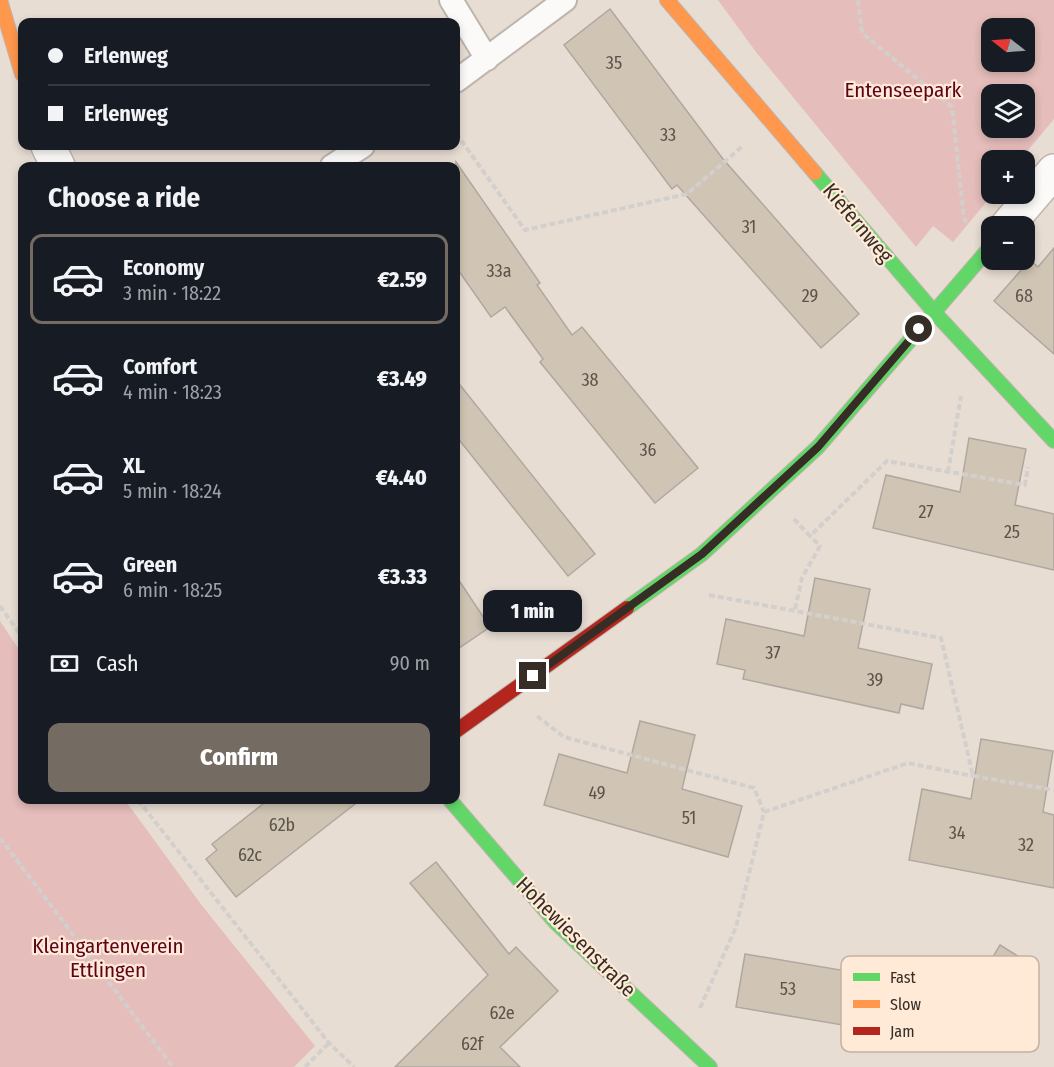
<!DOCTYPE html>
<html lang="en">
<head>
<meta charset="utf-8">
<style>
  :root { --surface:#171b24; --page:#20242c; --text:#f1f3f6; --muted:#9ea1a6; --line:#363941; --accent:#746b63 }
  body { margin:0; font-family:"Fira Sans Condensed",sans-serif; background:var(--page); color:var(--text); height:100vh; display:flex; flex-direction:column; font-size:22px; white-space:nowrap }
  * { box-sizing:border-box; margin:0 }
  p { font-size:20px; color:var(--muted) }
  .icon { flex:none; width:33px; height:33px; fill:none; stroke:currentColor; stroke-width:2; stroke-linecap:round; stroke-linejoin:round }
  .map { position:relative; flex:1; overflow:hidden }
  .sheet { position:absolute; left:18px; top:162px; width:442px; height:642px; display:flex; flex-direction:column; background:var(--surface); border-radius:12px; box-shadow:0 3px 9px #0003 }
  .sheet>* { flex:none }
  .banner { position:absolute; left:18px; top:18px; width:442px; height:132px; border-radius:12px; box-shadow:0 3px 9px #0003; display:grid; align-content:center; height:132px; padding:0 30px; background:var(--surface) }
  .needle { width:39px; rotate:287deg }
  .buttons { position:absolute; left:981px; top:18px; display:grid; gap:12px }
  .buttons a { display:grid; place-items:center; width:54px; height:54px; border-radius:12px; background:var(--surface); box-shadow:0 3px 9px #0003; font-size:30px }
  .end { position:absolute; width:27px; height:27px; margin:-14px; border:8px solid #352d26; background:#fff; box-shadow:0 0 0 3px #fff }
  .from { border-radius:50% }
  .bubble { position:absolute; height:42px; border-radius:12px; background:var(--surface); box-shadow:0 3px 9px #0003; font-size:20px; font-weight:800; line-height:42px; text-align:center }
  .banner b { display:flex; align-items:center; gap:21px; height:57px; font-size:22px }
  .banner b+b { border-top:2px solid var(--line) }
  .banner i { width:15px; height:15px; background:var(--text) }
  ul { padding:0; list-style:none }
  li { display:flex; align-items:center; gap:18px; height:90px; margin:0 12px 9px; padding:0 18px; border:3px solid transparent; border-radius:12px }
  li div { flex:1 }
  li b { display:block; font-size:22px }
  li em { font-style:normal; font-weight:800 }
  li.active { border-color:var(--accent) }
  li>.icon { width:54px; height:54px; stroke-width:1.5 }
  h2 { padding:0 30px; font-size:27px; line-height:72px }
  .pay { display:flex; align-items:center; gap:15px; height:66px; padding:0 30px; font-size:22px }
  .pay p { margin-inline-start:auto }
  .action { display:flex; gap:12px; margin-top:auto; padding:12px 30px }
  .action a { flex:1; height:69px; border-radius:12px; background:var(--accent); color:#fff; font-size:24px; font-weight:800; line-height:69px; text-align:center }
  .map>svg:first-child { display:block }
  .green { fill:#e5bdbb; fill-rule:evenodd }
  .building { fill:#d0c5b4; stroke:#afa8a0; stroke-width:1.5 }
  .lines { fill:none; stroke-linecap:round; stroke-linejoin:round }
  .lane-casing { stroke:#beb5ae; stroke-width:26 }
  .street-casing { stroke:#beb5ae; stroke-width:36 }
  .fast-casing { stroke:#beb5ae; stroke-width:16 }
  .slow-casing { stroke:#beb5ae; stroke-width:16 }
  .jam-casing { stroke:#beb5ae; stroke-width:16 }
  .path { stroke:#d3cfcd; stroke-width:4; stroke-dasharray:6 3; stroke-linecap:butt }
  .lane { stroke:#fcfaf8; stroke-width:22 }
  .street { stroke:#fcfaf8; stroke-width:33 }
  .fast { stroke:#63d668; stroke-width:14 }
  .slow { stroke:#ff974d; stroke-width:14 }
  .jam { stroke:#b3261e; stroke-width:14 }
  .route { stroke:#352d26; stroke-width:8 }
  .labels { text-anchor:middle; stroke-width:4.5; stroke-linejoin:round; paint-order:stroke }
  .number-label { font-size:18px; fill:#5c534a }
  .park-label { font-size:21px; fill:#5e021c; stroke:#ffe9d7 }
  .street-label { font-size:21px; fill:#352d26; stroke:#ffe9d7 }
  .key { fill:#ffe9d7; stroke:#c2b1a2; stroke-width:1.5 }
  .key-label { font-size:16px; fill:#352d26 }
</style>
</head>
<body>
<div class="map">
<svg width="1054" height="1067" viewBox="0 0 1054 1067">
  <rect width="100%" height="100%" fill="#e8ddd3"/>
  <!-- green -->
  <path class="green" d="M718,0H1054V119L1020,160H992L993,194L953,242L933,226L916,247L756,52ZM992,28H1024V62H992ZM992,94H1024V128H992Z
    M0,621L22,654V800H125L203,907L315,1046L294,1067H0Z"/>
  <!-- building -->
  <path class="building" d="M610,9L723,159L859,314L821,348L677,185L672,189L564,45Z
    M456,162L540,283L537,285L572,335L582,327L698,468L655,503L540,362L543,359L505,307L491,317L456,267Z
    M1054,248V354L994,301L1030,260L1038,267Z
    M456,380L595,554L568,576L456,436Z
    M969,438L1026,449L1015,505L1054,514V570L873,528L886,475L960,492Z
    M456,576L490,627L456,650Z
    M815,578L870,589L858,648L932,664L923,709L901,704L899,713L743,679L745,670L717,664L726,619L804,636Z
    M640,721L695,735L682,789L742,806L728,857L544,805L559,754L627,773Z
    M981,739L1053,751L1043,812L1054,815V888L909,860L922,789L971,799Z
    M268,800H360L236,897L206,859L217,850L212,844Z
    M436,862L509,954L516,947L558,991L500,1047L520,1067H395L488,975L410,883Z
    M1000,945L1032,965L992,1032L960,1012Z
    M745,954L935,986L926,1039L736,1007Z"/>
  <g class="lines">
    <!-- lane casing -->
    <g class="lane-casing">
      <path id="lane" d="M451,0L487,59
        M456,81L565,0
        M332,166L363,146"/>
    </g>
    <!-- street casing -->
    <g class="street-casing">
      <path id="street" d="M48,146L58,166
        M1007,226L1054,171"/>
    </g>
    <!-- fast casing -->
    <g class="fast-casing">
      <path id="fast" d="M815,173L934,312L1054,441
        M627,608L702,554L818,447L992,245
        M450,800L556,923L710,1067"/>
    </g>
    <!-- slow casing -->
    <g class="slow-casing">
      <path id="slow" d="M0,0L22,74
        M667,0L815,173"/>
    </g>
    <!-- jam casing -->
    <g class="jam-casing">
      <path id="jam" d="M456,731L627,608"/>
    </g>
    <!-- path -->
    <path class="path" d="M858,0L862,33L952,107L964,219L967,222
      M456,133L525,230L687,194L744,145
      M948,472L961,396
      M794,519L810,536L887,461L1025,485L1028,467
      M709,595L941,638L973,776L1054,790
      M0,606L22,637
      M795,609L802,578L820,546L810,536
      M537,716L564,737L754,788L764,812
      M138,800L329,1043L354,1067
      M0,838L173,1067
      M700,1008L736,927L764,812L908,763L973,776
      M305,1067L329,1043"/>
    <!-- lane -->
    <use href="#lane" class="lane"/>
    <!-- street -->
    <use href="#street" class="street"/>
    <!-- fast -->
    <use href="#fast" class="fast"/>
    <!-- slow -->
    <use href="#slow" class="slow"/>
    <!-- jam -->
    <use href="#jam" class="jam"/>
  </g>
  <g class="lines">
    <!-- route -->
    <path class="route" d="M533,676L702,554L818,447L919,329"/>
  </g>
  <g class="labels">
    <!-- number labels -->
    <g class="number-label">
      <text x="614" y="69">35</text>
      <text x="668" y="141">33</text>
      <text x="749" y="233">31</text>
      <text x="499" y="277">33a</text>
      <text x="810" y="302">29</text>
      <text x="1024" y="302">68</text>
      <text x="590" y="386">38</text>
      <text x="648" y="456">36</text>
      <text x="926" y="518">27</text>
      <text x="1012" y="538">25</text>
      <text x="773" y="659">37</text>
      <text x="875" y="686">39</text>
      <text x="597" y="799">49</text>
      <text x="689" y="824">51</text>
      <text x="282" y="831">62b</text>
      <text x="957" y="839">34</text>
      <text x="1026" y="851">32</text>
      <text x="250" y="861">62c</text>
      <text x="788" y="995">53</text>
      <text x="502" y="1019">62e</text>
      <text x="472" y="1050">62f</text>
    </g>
    <!-- park labels -->
    <g class="park-label">
      <text x="903" y="97">Entenseepark</text>
      <text x="108" y="953">Kleingartenverein<tspan x="108" dy="24">Ettlingen</tspan></text>
    </g>
    <!-- street labels -->
    <g class="street-label">
      <text transform="translate(858 223) rotate(50)" y="7">Kiefernweg</text>
      <text transform="translate(576 937) rotate(45)" y="7">Hohewiesenstraße</text>
    </g>
  </g>
  <!-- legend -->
  <rect x="841" y="956" width="198" height="96" rx="9" class="key"/>
  <rect x="853" y="973" width="27" height="8" fill="#63d668"/>
  <rect x="853" y="1000" width="27" height="8" fill="#ff974d"/>
  <rect x="853" y="1027" width="27" height="8" fill="#b3261e"/>
  <g class="key-label">
    <text x="890" y="983">Fast</text>
    <text x="890" y="1010">Slow</text>
    <text x="890" y="1037">Jam</text>
  </g>
</svg>
<div class="buttons">
<a><svg class="needle" viewBox="-14 -14 28 28"><path d="M0-13l5 13h-10z" fill="#e53935"/><path d="M0 13l5-13h-10z" fill="#9ea1a6"/></svg></a>
<a><svg class="icon" aria-label="layers" viewBox="0 0 24 24"><path d="M12 4l9 5-9 5-9-5zM3 14l9 5 9-5"/></svg></a>
<a>+</a>
<a>−</a>
</div>
<i class="end from" style="left:919px;top:329px"></i>
<i class="end" style="left:533px;top:676px"></i>
<div class="bubble" style="left:483px;top:590px;width:99px">1 min</div>
<div class="banner">
<b><i class="from"></i>Erlenweg</b>
<b><i></i>Erlenweg</b>
</div>
<section class="sheet">
<h2>Choose a ride</h2>
<ul>
<li class="active"><svg class="icon" aria-label="car" viewBox="0 0 24 24"><path d="M5 17H2v-5l4-1 3-4h7l3 4 3 1v5h-3M9 17h6M6 11h13"/><circle cx="7" cy="17" r="2"/><circle cx="17" cy="17" r="2"/></svg><div><b>Economy</b><p>3 min · 18:22</p></div><em>€2.59</em></li>
<li><svg class="icon" aria-label="car" viewBox="0 0 24 24"><path d="M5 17H2v-5l4-1 3-4h7l3 4 3 1v5h-3M9 17h6M6 11h13"/><circle cx="7" cy="17" r="2"/><circle cx="17" cy="17" r="2"/></svg><div><b>Comfort</b><p>4 min · 18:23</p></div><em>€3.49</em></li>
<li><svg class="icon" aria-label="car" viewBox="0 0 24 24"><path d="M5 17H2v-5l4-1 3-4h7l3 4 3 1v5h-3M9 17h6M6 11h13"/><circle cx="7" cy="17" r="2"/><circle cx="17" cy="17" r="2"/></svg><div><b>XL</b><p>5 min · 18:24</p></div><em>€4.40</em></li>
<li><svg class="icon" aria-label="car" viewBox="0 0 24 24"><path d="M5 17H2v-5l4-1 3-4h7l3 4 3 1v5h-3M9 17h6M6 11h13"/><circle cx="7" cy="17" r="2"/><circle cx="17" cy="17" r="2"/></svg><div><b>Green</b><p>6 min · 18:25</p></div><em>€3.33</em></li>
</ul>
<div class="pay"><svg class="icon" aria-label="cash" viewBox="0 0 24 24"><path d="M3 7h18v10H3z"/><circle cx="12" cy="12" r="2"/></svg>Cash<p>90 m</p></div>
<div class="action"><a>Confirm</a></div>
</section>
</div>
</body>
</html>
